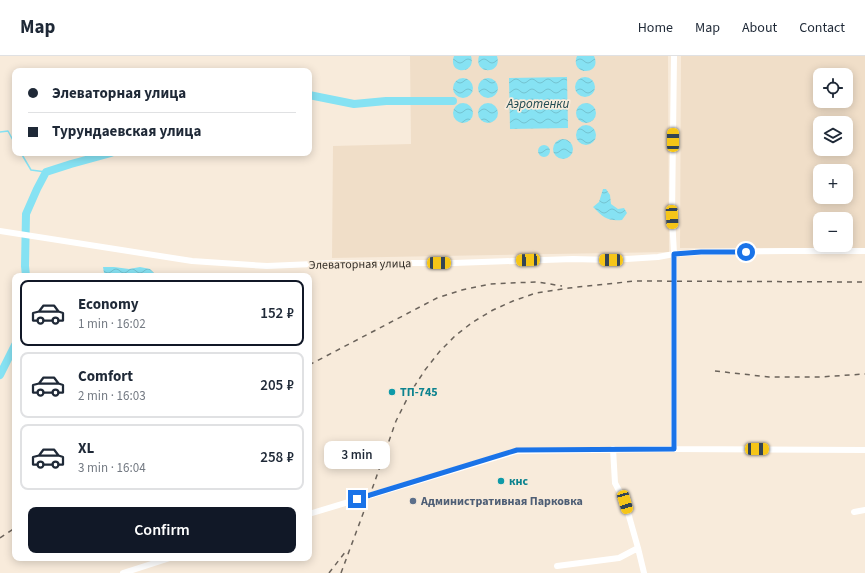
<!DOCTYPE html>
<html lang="en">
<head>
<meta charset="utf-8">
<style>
  :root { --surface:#fff; --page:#f6f6f7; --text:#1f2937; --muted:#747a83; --line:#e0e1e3; --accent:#111827 }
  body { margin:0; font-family:"Source Sans 3",sans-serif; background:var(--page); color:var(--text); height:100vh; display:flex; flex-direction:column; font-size:15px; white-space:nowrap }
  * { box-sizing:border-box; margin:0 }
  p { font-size:13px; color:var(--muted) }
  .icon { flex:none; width:22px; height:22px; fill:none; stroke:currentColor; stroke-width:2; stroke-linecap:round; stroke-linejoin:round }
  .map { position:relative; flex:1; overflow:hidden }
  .sheet { position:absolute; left:12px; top:217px; width:300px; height:288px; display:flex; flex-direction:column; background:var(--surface); border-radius:8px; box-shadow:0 2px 10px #0003 }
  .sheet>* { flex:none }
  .guide { position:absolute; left:12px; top:12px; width:300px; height:88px; border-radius:8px; box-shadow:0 2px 10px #0003; display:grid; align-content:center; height:88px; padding:0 16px; background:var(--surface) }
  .controls { position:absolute; left:813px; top:12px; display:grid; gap:8px }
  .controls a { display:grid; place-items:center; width:40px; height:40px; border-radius:8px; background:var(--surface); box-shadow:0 2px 10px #0003; font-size:20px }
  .end { position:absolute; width:18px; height:18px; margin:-9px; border:5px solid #1a73e8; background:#fff; box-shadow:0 0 0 2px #fff }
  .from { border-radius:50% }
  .bubble { position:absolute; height:28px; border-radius:8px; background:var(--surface); box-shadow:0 2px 10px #0003; font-size:13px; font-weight:600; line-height:28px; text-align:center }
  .car { position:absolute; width:12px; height:24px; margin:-12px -6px; border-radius:5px; box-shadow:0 0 3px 1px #0007; background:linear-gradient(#f5c518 24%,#345 0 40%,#f5c518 0 76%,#345 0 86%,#f5c518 0) }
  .guide b { display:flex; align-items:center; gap:14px; height:38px; font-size:15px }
  .guide b+b { border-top:1px solid var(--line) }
  .guide i { width:10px; height:10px; background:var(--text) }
  ul { padding:7px 0 0; list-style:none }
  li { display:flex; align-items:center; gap:12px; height:66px; margin:0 8px 6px; padding:0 8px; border:2px solid var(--line); border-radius:8px }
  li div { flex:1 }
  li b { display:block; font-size:15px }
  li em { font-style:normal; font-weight:600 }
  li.active { border-color:var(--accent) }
  li>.icon { width:36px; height:36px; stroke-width:1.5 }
  .primary-button { display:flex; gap:8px; margin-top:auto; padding:8px 16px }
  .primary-button a { flex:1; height:46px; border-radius:8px; background:var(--accent); color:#fff; font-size:16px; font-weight:600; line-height:46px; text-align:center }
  header { display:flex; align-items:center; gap:24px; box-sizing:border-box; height:56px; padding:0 20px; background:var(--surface); border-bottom:1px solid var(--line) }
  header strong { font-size:19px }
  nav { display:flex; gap:22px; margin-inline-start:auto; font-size:14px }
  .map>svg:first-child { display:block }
  .built { fill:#f0dec8; fill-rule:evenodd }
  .water { fill:url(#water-waves) }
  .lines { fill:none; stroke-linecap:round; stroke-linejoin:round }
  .stream { stroke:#86e2f3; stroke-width:1.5 }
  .river { stroke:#86e2f3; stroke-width:8 }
  .minor { stroke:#fff; stroke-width:6 }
  .rail { stroke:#6b635b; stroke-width:1.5; stroke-dasharray:5 5; stroke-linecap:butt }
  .route { stroke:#1a73e8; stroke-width:5 }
  .culture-dot { fill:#0f9aa8; stroke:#f8ebdb; stroke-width:1.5 }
  .service-dot { fill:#5c6f8a; stroke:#f8ebdb; stroke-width:1.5 }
  .labels { text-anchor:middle; stroke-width:3.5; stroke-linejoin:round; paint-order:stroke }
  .street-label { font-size:12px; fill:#342f29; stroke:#f8ebdb }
  .culture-label { font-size:12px; font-weight:bold; fill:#0d838f; stroke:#f8ebdb; text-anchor:start }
  .service-label { font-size:12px; font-weight:bold; fill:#4e5e75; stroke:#f8ebdb; text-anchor:start }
  .water-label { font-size:13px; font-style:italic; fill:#214b52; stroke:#f8ebdb }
</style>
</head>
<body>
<header>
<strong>Map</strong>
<nav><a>Home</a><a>Map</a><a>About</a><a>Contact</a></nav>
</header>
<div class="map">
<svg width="865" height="517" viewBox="0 0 865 517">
  <defs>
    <pattern id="water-waves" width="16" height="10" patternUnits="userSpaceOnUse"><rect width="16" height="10" fill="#86e2f3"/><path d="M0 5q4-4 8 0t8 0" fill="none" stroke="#74c2d0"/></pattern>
  </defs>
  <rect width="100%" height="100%" fill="#f8ebdb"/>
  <!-- built -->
  <path class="built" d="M410,0H668L669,196L332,202L333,90L411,88Z
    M681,0H865V192H680ZM820,19H846V45H820ZM820,67H846V93H820ZM820,115H846V141H820ZM820,163H846V189H820Z"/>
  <!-- water -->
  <path class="water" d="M454,0H471C477,19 447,19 454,0Z
    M479,0H497C503,19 473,19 479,0Z
    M577,0H594C603,20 569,20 577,0Z
    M567,21L568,72L510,73L509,22Z
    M575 31a10 10 0 1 1 20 0a10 10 0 1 1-20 0Z
    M478 32a10 10 0 1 1 20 0a10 10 0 1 1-20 0Z
    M453 32a10 10 0 1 1 20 0a10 10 0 1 1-20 0Z
    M453 57a10 10 0 1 1 20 0a10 10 0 1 1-20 0Z
    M576 57a10 10 0 1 1 20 0a10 10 0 1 1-20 0Z
    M478 57a10 10 0 1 1 20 0a10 10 0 1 1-20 0Z
    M576 79a10 10 0 1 1 20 0a10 10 0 1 1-20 0Z
    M553 93a10 10 0 1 1 20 0a10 10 0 1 1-20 0Z
    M538 95a6 6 0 1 1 12 0a6 6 0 1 1-12 0Z
    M603,133H606L610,139L611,148L618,153L624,152L627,157L622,164C607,165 604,162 593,151L599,146Z
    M103,211H114L129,213L140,211L150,213L154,217V220H102L104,217Z"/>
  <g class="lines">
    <!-- stream -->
    <path class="stream" d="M0,76L8,75L15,88
      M21,97L31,114L46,116"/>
    <!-- river -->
    <path class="river" d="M309,39L354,48L386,45H453
      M26,220L25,210L26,158L37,133L46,116L71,108L111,97
      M0,319L15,289"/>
    <!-- minor -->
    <path class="minor" d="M674,0L672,161L674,198V393
      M0,175L192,205L267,210L337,207H454L573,203L611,204L658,201L674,198L701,196L788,195H865
      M613,393L615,427L625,446L638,492L644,517
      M854,456L865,454
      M309,458L517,395L674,393L865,394
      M557,510L619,502L638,492
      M123,517L170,502"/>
    <!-- rail -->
    <path class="rail" d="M309,309L437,242L462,234L490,228L510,227L538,226L562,230
      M715,315L769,321H820L865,318
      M0,482L15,472
      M329,517L346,495
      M341,517L370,439L396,365L410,337L425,314L440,295L456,279L473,266L493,254L513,245L536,237L569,232L635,225L865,226"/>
  </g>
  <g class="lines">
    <!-- route -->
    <path class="route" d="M357,443L517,394L674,393V198L701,196H746"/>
  </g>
  <!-- markers -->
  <g class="culture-dot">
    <circle cx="392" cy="336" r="4"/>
    <circle cx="501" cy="425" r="4"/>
  </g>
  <circle class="service-dot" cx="413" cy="445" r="4"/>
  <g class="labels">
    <!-- street labels -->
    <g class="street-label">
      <text transform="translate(360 208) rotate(-1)" y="4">Элеваторная улица</text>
    </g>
    <!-- culture labels -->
    <g class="culture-label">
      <text x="400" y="340">ТП-745</text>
      <text x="509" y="429">кнс</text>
    </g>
    <!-- service labels -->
    <g class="service-label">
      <text x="421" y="449">Административная Парковка</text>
    </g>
    <!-- water labels -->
    <g class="water-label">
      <text x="538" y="52">Аэротенки</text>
    </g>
  </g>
</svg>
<div class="controls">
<a><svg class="icon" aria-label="locate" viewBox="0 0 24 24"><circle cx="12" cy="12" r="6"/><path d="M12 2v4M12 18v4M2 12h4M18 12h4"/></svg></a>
<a><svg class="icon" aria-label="layers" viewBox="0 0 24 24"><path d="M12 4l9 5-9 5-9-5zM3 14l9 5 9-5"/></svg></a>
<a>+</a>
<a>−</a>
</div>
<i class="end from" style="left:746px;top:196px"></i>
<i class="end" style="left:357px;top:443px"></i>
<div class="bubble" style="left:324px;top:385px;width:66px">3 min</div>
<i class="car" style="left:673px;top:84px;rotate:0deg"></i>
<i class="car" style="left:672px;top:161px;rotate:177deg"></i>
<i class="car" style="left:528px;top:204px;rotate:268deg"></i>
<i class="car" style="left:611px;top:204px;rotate:271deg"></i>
<i class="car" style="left:439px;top:207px;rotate:90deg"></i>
<i class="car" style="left:757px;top:393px;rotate:90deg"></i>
<i class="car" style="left:625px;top:446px;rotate:164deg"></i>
<div class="guide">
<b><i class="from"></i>Элеваторная улица</b>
<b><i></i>Турундаевская улица</b>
</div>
<section class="sheet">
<ul>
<li class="active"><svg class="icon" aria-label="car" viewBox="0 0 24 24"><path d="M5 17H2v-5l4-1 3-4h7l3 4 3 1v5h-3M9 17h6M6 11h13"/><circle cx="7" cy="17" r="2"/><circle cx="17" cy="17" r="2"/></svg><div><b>Economy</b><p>1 min · 16:02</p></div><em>152 ₽</em></li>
<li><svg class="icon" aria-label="car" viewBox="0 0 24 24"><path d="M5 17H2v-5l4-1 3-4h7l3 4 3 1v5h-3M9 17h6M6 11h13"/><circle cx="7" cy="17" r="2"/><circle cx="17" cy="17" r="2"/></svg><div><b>Comfort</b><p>2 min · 16:03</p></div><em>205 ₽</em></li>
<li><svg class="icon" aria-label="car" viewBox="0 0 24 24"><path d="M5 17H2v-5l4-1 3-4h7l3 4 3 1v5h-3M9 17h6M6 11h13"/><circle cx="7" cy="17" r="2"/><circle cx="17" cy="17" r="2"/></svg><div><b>XL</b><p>3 min · 16:04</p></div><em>258 ₽</em></li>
</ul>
<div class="primary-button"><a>Confirm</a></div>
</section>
</div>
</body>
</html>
